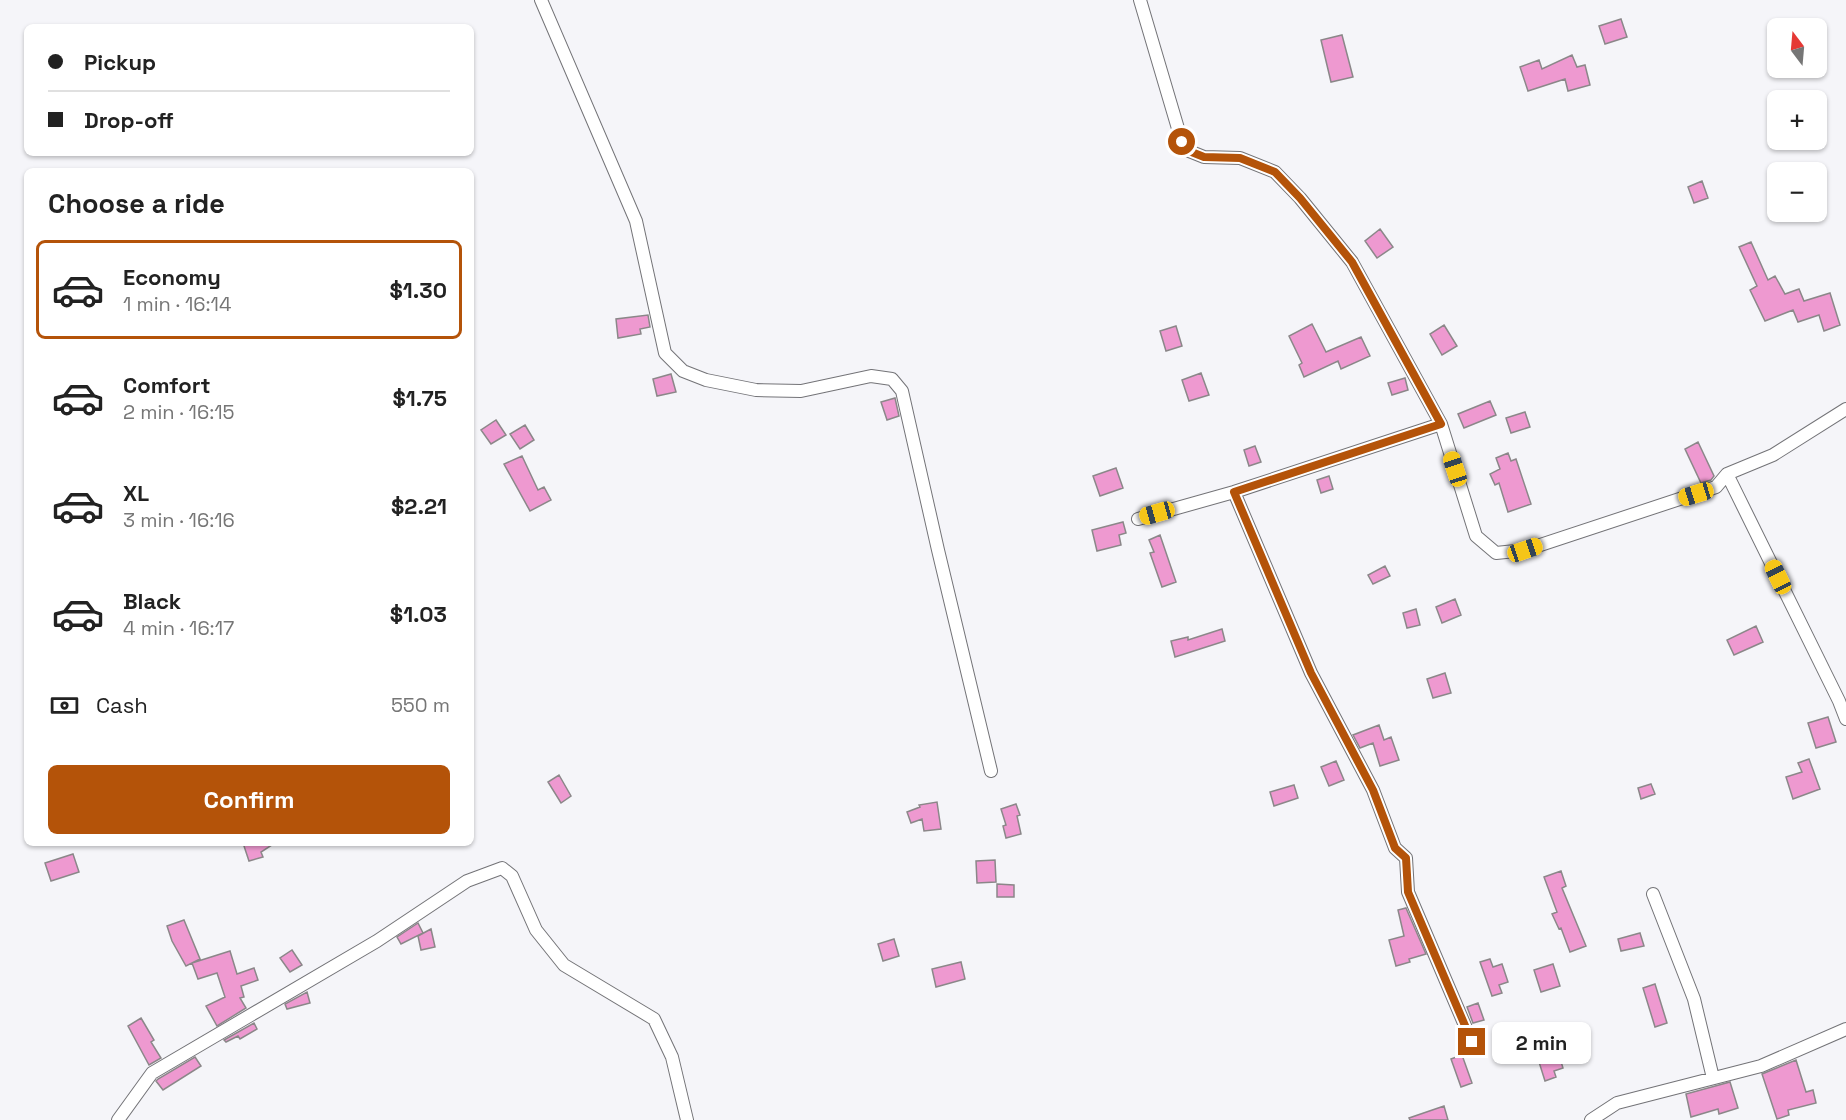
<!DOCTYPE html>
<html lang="en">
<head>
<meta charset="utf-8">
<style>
  :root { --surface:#fff; --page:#f2f2f2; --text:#222; --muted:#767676; --line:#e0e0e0; --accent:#b45309 }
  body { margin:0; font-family:"Space Grotesk",sans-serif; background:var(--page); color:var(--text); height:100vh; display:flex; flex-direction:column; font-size:22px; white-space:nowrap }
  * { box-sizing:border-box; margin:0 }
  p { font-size:20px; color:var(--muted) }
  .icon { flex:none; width:33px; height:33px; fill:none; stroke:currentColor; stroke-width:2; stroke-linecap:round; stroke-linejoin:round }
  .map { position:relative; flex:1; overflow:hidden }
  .side { position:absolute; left:24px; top:168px; width:450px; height:678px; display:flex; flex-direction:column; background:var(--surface); border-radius:9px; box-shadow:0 2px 4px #0004 }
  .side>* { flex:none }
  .hud { position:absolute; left:24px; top:24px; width:450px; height:132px; border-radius:9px; box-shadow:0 2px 4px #0004; display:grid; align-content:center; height:132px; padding:0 24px; background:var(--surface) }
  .needle { width:39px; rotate:344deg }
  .buttons { position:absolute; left:1767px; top:18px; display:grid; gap:12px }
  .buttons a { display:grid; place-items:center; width:60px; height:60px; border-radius:9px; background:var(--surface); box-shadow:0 2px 4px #0004; font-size:30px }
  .end { position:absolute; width:27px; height:27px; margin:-14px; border:8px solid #b45309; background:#fff; box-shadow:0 0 0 3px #fff }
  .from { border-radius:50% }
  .bubble { position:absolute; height:42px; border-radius:9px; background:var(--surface); box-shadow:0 2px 4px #0004; font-size:20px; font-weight:700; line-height:42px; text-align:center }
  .car { position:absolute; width:18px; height:36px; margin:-18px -9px; border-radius:8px; box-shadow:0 0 4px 2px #0007; background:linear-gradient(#f5c518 24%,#345 0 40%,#f5c518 0 76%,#345 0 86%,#f5c518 0) }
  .hud b { display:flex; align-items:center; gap:21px; height:57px; font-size:22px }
  .hud b+b { border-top:2px solid var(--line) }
  .hud i { width:15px; height:15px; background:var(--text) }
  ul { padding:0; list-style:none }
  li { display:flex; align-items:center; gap:18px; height:99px; margin:0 12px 9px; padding:0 12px; border:3px solid transparent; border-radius:9px }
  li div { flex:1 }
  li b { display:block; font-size:22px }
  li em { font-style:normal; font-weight:700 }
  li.active { border-color:var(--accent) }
  li>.icon { width:54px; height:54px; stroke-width:1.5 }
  h2 { padding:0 24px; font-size:27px; line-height:72px }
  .pay { display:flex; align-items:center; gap:15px; height:66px; padding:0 24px; font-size:22px }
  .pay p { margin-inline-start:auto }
  .action { display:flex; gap:12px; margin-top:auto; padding:12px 24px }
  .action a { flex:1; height:69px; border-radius:9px; background:var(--accent); color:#fff; font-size:24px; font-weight:700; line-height:69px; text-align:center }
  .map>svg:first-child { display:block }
  .building { fill:#ee99d0; stroke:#8b8789; stroke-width:1.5 }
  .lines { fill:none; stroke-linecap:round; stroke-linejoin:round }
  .street-casing { stroke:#737377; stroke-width:14 }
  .street { stroke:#fff; stroke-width:12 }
  .route { stroke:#b45309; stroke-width:8 }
</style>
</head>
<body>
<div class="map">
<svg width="1846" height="1120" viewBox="0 0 1846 1120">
  <rect width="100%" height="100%" fill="#f5f5f9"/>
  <!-- building -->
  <path class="building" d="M1621,19L1627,37L1605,44L1599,26Z
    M1342,35L1353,77L1331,82L1321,40Z
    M1572,55L1577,67L1585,65L1590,85L1568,91L1565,79L1528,91L1520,67L1539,60L1542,69Z
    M1702,181L1708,198L1694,203L1688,187Z
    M1380,229L1393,247L1377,258L1365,241Z
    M1751,242L1768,280L1775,276L1785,294L1799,289L1804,301L1830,293L1840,325L1824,331L1819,315L1798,322L1793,310L1765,321L1750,290L1757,286L1739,247Z
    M648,315L650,327L640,329L641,334L618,338L616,319Z
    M1312,324L1326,352L1361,337L1370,356L1341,369L1338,361L1304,377L1299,365L1302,363L1289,336Z
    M1444,325L1457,346L1442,355L1430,334Z
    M1176,326L1182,346L1166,351L1160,331Z
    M1201,373L1209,395L1189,401L1182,380Z
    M671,374L676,392L657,396L653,379Z
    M1405,378L1408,390L1392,395L1388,383Z
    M895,398L899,416L887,420L881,402Z
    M1490,401L1496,415L1464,428L1458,414Z
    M1525,412L1530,427L1511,433L1506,418Z
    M496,420L506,435L491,444L481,430Z
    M525,425L534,440L520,449L510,434Z
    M1698,442L1714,476L1711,480L1701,483L1685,449Z
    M1255,446L1261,462L1249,466L1244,450Z
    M1508,453L1511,461L1516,459L1531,504L1508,512L1499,483L1495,485L1490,474L1500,469L1496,458Z
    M522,456L538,490L544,487L551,500L530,511L504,464Z
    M1116,468L1123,488L1100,496L1093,476Z
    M1329,476L1333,489L1321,493L1317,480Z
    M1123,522L1126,533L1119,535L1121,545L1097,551L1092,530Z
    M1160,535L1176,582L1162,587L1150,553L1154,552L1149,540Z
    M1385,566L1390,576L1373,584L1368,575Z
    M1455,599L1461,615L1442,623L1436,607Z
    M1416,609L1420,625L1407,628L1403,613Z
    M1756,626L1763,642L1734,655L1727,640Z
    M1222,629L1225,641L1175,657L1171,641L1188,637V640Z
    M1445,673L1451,693L1433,698L1427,679Z
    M1828,717L1836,742L1816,748L1808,723Z
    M1379,725L1384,740L1391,737L1399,760L1380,766L1373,743L1360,748L1353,735Z
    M1809,759L1820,789L1793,799L1786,777L1802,772L1798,763Z
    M1336,761L1344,780L1329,786L1321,767Z
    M559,775L571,796L561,803L548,782Z
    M1651,784L1655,794L1641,799L1638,788Z
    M1294,785L1298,798L1274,806L1270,792Z
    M937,802L941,829L924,831L922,819L911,823L907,812L920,807L919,805Z
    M1016,804L1020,815L1017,816L1021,834L1006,838L1003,826L1006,825L1001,809Z
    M243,843H275L261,852L263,857L249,861Z
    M73,854L79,872L51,881L45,863Z
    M995,860L996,882L977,883L976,861Z
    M1561,871L1566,886L1562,888L1586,946L1570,952L1561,928L1559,929L1552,914L1557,912L1544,877Z
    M997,884L1014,885V897H997Z
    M1406,908L1426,954L1409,959L1410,962L1396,966L1389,940L1404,936L1398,910Z
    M184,920L200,959L186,966L172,941L167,926Z
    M418,923L423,933L401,944L397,937Z
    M431,929L435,947L421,950L418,936Z
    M1640,933L1644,946L1621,951L1618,939Z
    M894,939L899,956L883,961L878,944Z
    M292,950L302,965L290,972L280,958Z
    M230,951L237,974L254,968L258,980L241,986L244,997L240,998L246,1008L217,1026L206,1006L225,997L217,973L198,979L192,963Z
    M1490,959L1493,967L1502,964L1508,982L1499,985L1502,993L1492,996L1480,962Z
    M961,962L965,979L936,987L932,969Z
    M1553,964L1560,986L1541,992L1534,970Z
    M1655,984L1667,1023L1655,1027L1643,988Z
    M307,992L310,1003L287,1009L285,1004Z
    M1478,1003L1484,1020L1473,1023L1467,1007Z
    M141,1018L154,1040L151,1042L161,1058L149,1065L128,1026Z
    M254,1023L257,1029L240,1039L238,1036L226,1042L224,1040Z
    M1462,1055L1472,1083L1461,1087L1451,1059Z
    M1559,1055L1563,1068L1554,1071L1556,1077L1545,1081L1539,1062Z
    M195,1057L201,1066L163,1090L156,1081L158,1079Z
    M1796,1060L1806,1092L1813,1090L1816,1103L1788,1110L1789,1115L1777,1119L1762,1074Z
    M1730,1082L1738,1108L1719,1114L1718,1109L1691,1117L1686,1094Z
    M1444,1106L1448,1120H1410L1409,1118Z"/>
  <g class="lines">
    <!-- street casing -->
    <g class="street-casing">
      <path id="street" d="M541,0L636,221L665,353L683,371L706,380L756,390L801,391L871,376L892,379L902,391L938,550L991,771
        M1140,0L1182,142L1189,151L1204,157L1240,158L1275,172L1300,198L1352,262L1441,424L1476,536L1496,553L1525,550L1716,487L1727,474L1773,455L1846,409
        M1727,474L1839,701L1846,719
        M1234,492L1311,673L1373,790L1395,848L1406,858L1408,892L1472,1042
        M1138,519L1234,492L1441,424
        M1653,894L1694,999L1713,1078
        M118,1120L152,1073L377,941L467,881L502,868L512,876L536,930L564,965L654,1019L672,1057L687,1120
        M1591,1120L1617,1103L1761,1066L1846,1029"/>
    </g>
    <!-- street -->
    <use href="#street" class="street"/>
  </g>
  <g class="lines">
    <!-- route -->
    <path class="route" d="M1182,142L1189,151L1204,157L1240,158L1275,172L1300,198L1352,262L1441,424L1234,492L1311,673L1373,790L1395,848L1406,858L1408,892L1472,1042"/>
  </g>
</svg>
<div class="buttons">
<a><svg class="needle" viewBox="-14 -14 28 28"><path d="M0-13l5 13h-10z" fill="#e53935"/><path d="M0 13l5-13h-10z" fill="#767676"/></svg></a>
<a>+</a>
<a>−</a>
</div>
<i class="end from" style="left:1182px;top:142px"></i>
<i class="end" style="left:1472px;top:1042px"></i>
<div class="bubble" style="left:1492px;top:1022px;width:99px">2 min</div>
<i class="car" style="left:1455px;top:469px;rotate:342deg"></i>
<i class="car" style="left:1696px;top:494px;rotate:253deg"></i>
<i class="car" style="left:1157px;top:513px;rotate:254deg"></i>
<i class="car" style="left:1525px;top:550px;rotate:71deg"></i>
<i class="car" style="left:1778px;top:577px;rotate:334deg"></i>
<div class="hud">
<b><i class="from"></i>Pickup</b>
<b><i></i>Drop-off</b>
</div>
<section class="side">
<h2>Choose a ride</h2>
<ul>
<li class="active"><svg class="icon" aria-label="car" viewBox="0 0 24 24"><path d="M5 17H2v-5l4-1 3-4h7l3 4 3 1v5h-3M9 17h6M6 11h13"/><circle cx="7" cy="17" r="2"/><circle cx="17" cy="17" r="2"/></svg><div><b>Economy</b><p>1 min · 16:14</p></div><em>$1.30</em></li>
<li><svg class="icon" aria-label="car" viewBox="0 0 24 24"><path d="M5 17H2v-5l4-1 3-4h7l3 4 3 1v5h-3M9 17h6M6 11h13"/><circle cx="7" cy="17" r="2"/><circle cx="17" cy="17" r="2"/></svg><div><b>Comfort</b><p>2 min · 16:15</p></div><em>$1.75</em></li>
<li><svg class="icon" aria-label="car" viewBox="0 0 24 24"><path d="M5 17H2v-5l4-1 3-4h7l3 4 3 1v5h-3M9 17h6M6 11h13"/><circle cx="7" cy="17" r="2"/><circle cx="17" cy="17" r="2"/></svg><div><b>XL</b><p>3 min · 16:16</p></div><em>$2.21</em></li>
<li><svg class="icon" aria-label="car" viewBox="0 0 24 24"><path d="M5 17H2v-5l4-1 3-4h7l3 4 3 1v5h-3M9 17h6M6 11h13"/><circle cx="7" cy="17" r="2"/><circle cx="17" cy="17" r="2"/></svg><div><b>Black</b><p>4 min · 16:17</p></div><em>$1.03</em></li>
</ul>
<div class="pay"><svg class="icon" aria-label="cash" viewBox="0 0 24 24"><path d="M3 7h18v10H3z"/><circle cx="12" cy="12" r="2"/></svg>Cash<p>550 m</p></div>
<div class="action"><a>Confirm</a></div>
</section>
</div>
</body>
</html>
